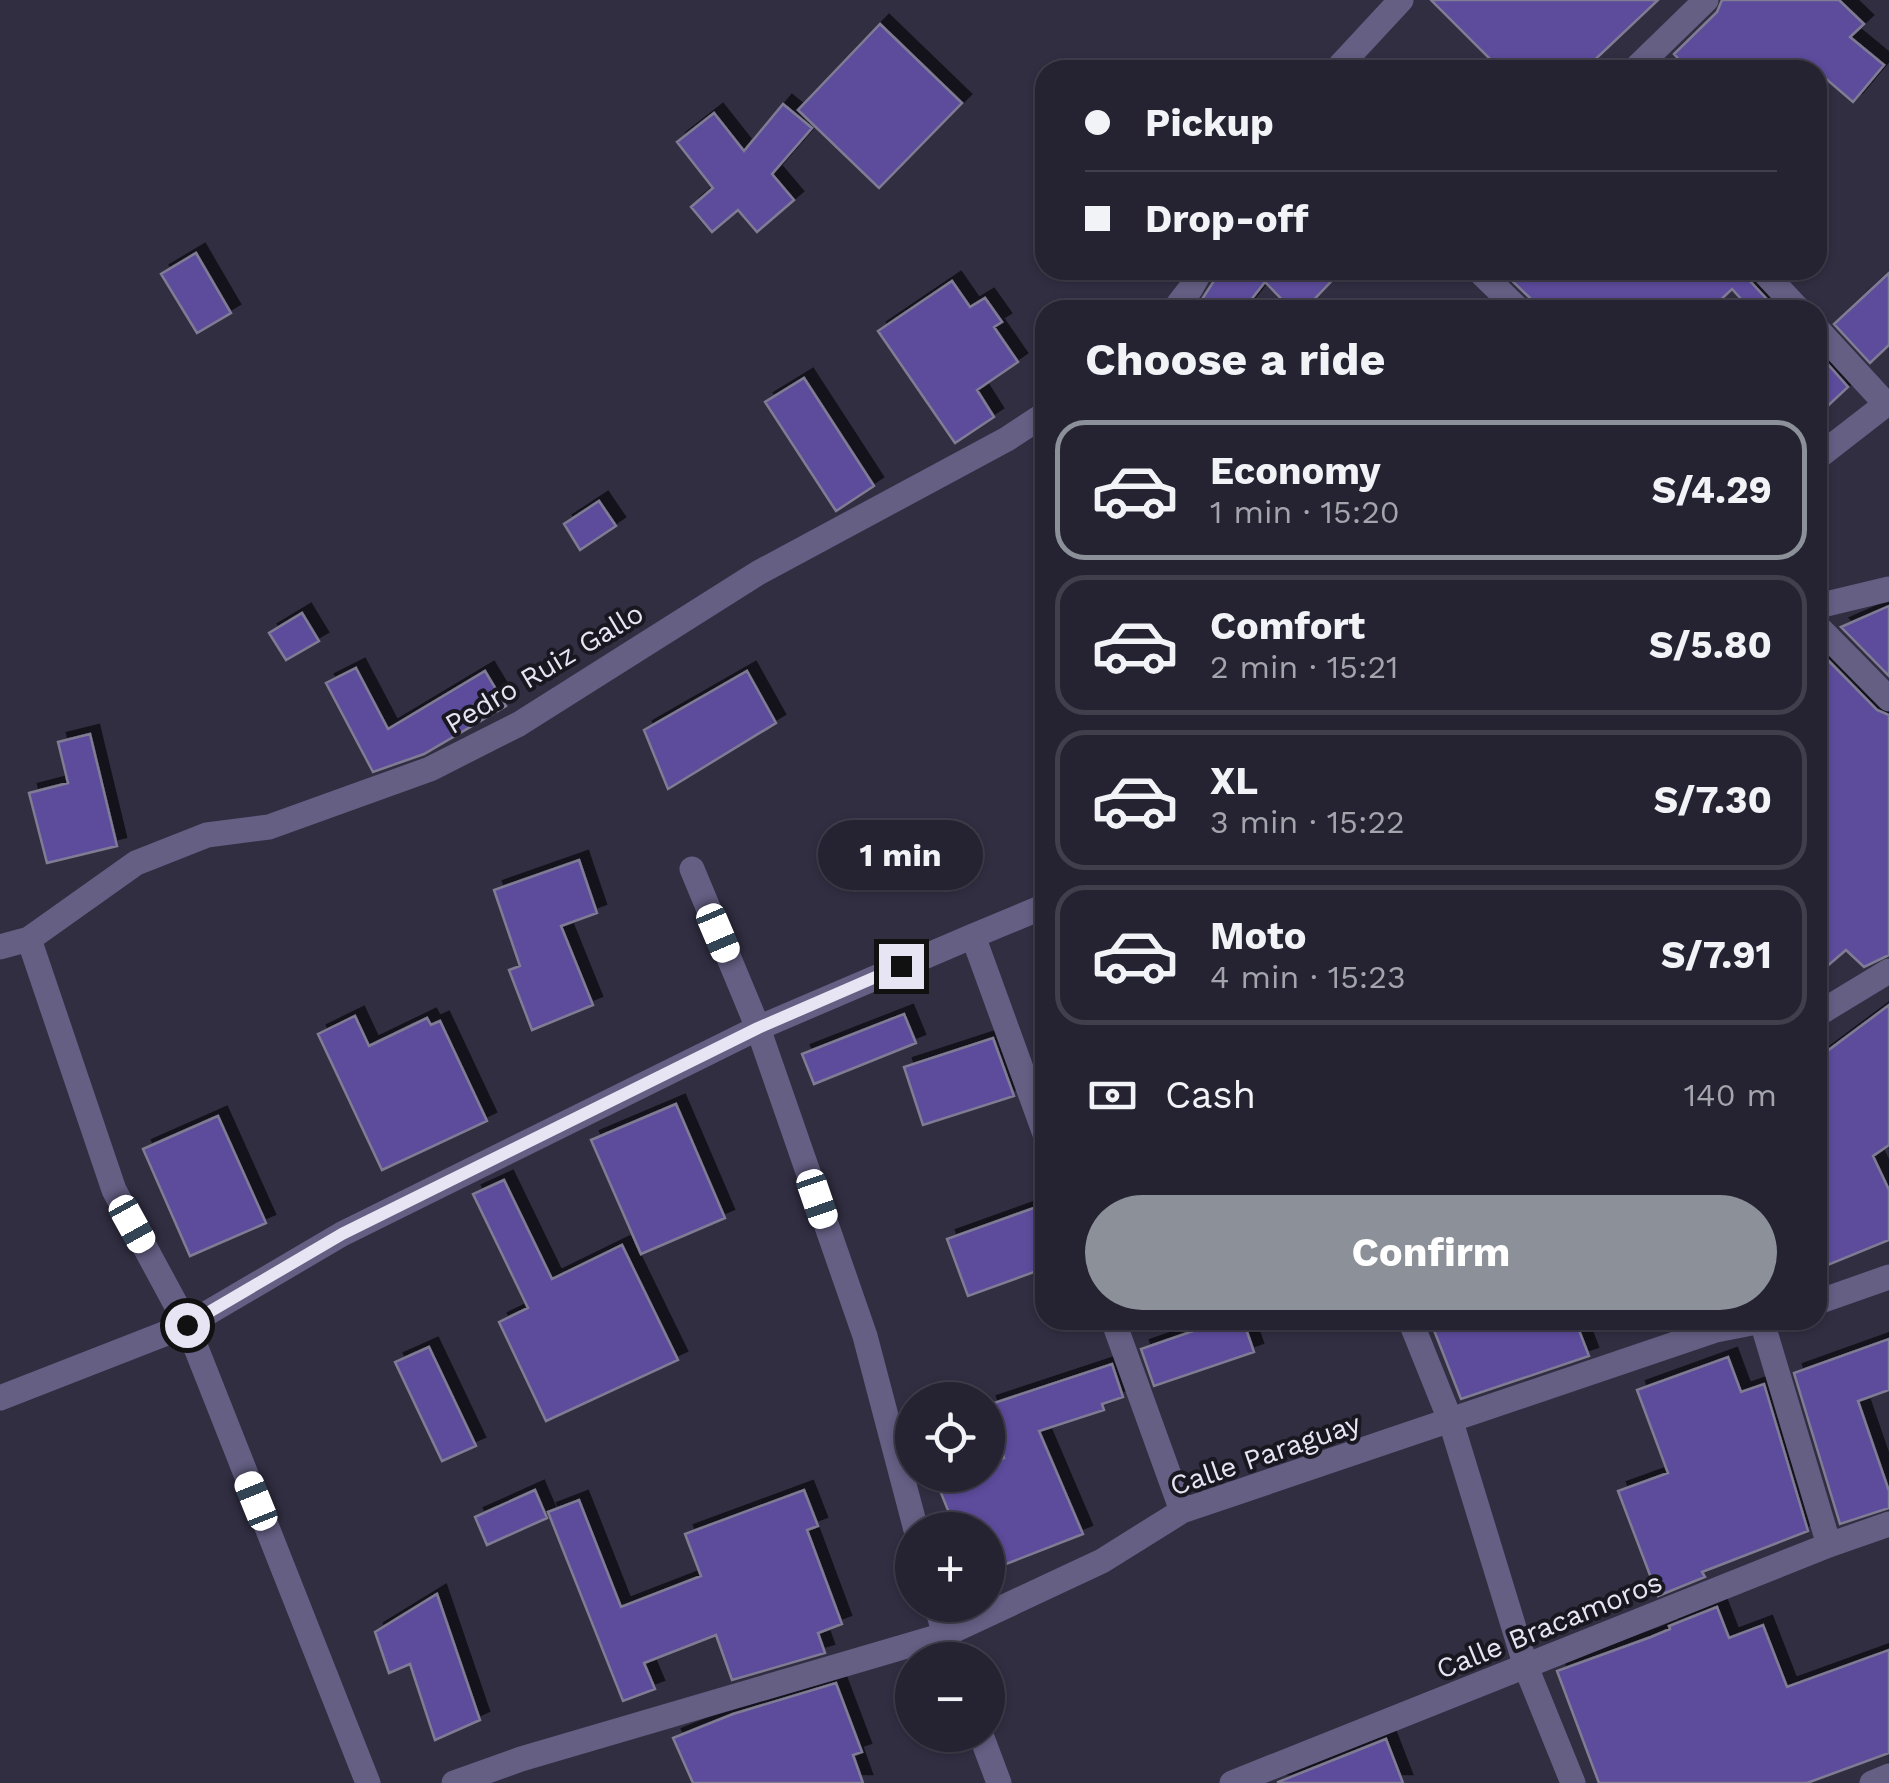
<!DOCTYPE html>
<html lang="en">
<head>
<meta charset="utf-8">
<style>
  :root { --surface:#252232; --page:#312f3e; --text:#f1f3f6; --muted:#a3a4ac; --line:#423f4d; --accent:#8c9099 }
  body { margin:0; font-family:"Work Sans",sans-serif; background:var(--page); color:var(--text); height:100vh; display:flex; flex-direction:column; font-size:38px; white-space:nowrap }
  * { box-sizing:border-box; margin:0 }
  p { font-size:32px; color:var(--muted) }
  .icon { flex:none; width:55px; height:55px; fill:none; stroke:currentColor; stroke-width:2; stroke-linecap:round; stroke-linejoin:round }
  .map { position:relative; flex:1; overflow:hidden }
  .drawer { position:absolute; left:1035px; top:300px; width:792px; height:1030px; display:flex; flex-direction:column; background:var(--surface); border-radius:30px; box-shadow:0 2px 8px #0004,0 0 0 2px var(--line) }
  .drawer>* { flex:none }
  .banner { position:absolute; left:1035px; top:60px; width:792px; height:220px; border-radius:30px; box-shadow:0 2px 8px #0004,0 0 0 2px var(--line); display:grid; align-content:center; height:220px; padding:0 50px; background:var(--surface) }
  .fabs { position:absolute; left:895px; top:1382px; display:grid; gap:20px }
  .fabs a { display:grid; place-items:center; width:110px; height:110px; border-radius:50%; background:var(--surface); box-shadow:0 2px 8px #0004,0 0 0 2px var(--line); font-size:50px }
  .end { position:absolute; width:45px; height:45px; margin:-22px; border:12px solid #e7e5f3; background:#111; box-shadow:0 0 0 5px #111 }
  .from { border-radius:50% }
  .bubble { position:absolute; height:70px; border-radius:35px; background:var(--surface); box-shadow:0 2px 8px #0004,0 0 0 2px var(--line); font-size:32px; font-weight:700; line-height:70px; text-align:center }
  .car { position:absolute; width:30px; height:60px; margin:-30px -15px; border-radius:12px; box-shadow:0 0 8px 2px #0007; background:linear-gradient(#fff 24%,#345 0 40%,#fff 0 76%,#345 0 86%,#fff 0) }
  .banner b { display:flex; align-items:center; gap:35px; height:95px; font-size:38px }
  .banner b+b { border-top:2px solid var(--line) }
  .banner i { width:25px; height:25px; background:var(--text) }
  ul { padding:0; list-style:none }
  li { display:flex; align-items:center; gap:30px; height:140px; margin:0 20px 15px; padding:0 30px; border:5px solid var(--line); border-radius:30px }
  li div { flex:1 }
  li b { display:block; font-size:38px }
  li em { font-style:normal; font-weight:700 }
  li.on { border-color:var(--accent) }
  li>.icon { width:90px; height:90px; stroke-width:1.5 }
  h2 { padding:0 50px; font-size:45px; line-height:120px }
  .pay { display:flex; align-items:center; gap:25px; height:110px; padding:0 50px; font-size:38px }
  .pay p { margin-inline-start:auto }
  .action { display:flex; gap:20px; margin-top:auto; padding:20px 50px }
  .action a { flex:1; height:115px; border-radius:60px; background:var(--accent); color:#fff; font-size:40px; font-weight:700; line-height:115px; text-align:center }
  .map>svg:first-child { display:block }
  .building { fill:#5d4b9c; stroke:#7f7c94; stroke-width:2.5; filter:url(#shadow) }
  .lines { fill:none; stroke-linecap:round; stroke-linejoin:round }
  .minor { stroke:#645f83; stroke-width:25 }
  .route { stroke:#e7e5f3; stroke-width:12 }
  .labels { text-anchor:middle; stroke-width:8; stroke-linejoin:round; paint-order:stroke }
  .street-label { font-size:28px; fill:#e7e5f3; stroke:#191821 }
</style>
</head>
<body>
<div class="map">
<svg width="1889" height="1783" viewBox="0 0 1889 1783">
  <defs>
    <filter id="shadow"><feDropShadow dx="9" dy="-9" stdDeviation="0" flood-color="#0009"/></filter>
  </defs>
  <rect width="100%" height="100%" fill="#312e42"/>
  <!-- building -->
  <path class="building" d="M1431,0H1658L1584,70H1501Z
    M1722,0H1839L1864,24L1850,37L1884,65L1853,102L1818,72V70L1809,65L1804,70H1689L1674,54L1717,12Z
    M880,24L962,103L879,188L798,110Z
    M783,104L812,128L772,174L794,200L757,232L738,210L712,232L691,207L713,188L677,142L714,113L744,151Z
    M196,253L231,313L197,333L161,274Z
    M1221,270H1342L1304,310H1292L1265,282L1243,310H1195Z
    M1501,270H1746L1750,281L1777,310H1751L1732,289L1710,310H1535L1530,298Z
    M1889,273V345L1870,363L1834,324Z
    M952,281L970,307L985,298L1002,322L994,327L1018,362L977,390L994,417L955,443L878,331Z
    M1818,353L1848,387L1818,415Z
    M804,378L874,486L836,511L765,402Z
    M599,501L616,526L580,550L564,524Z
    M1889,606V676L1841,627Z
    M302,613L319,641L286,660L269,633Z
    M1818,650L1877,710L1889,715V955L1864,967L1846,950L1818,974Z
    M356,668L388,729L485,671L506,706L424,754L373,772L326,683Z
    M747,671L776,723L668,789L644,730Z
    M90,734L117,846L47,863L29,793L68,783L58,742Z
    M579,860L597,913L561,926L593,1005L532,1030L509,970L520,966L494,890Z
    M1889,1005V1145L1873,1156L1889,1190V1240L1818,1269V1058Z
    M904,1014L916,1043L814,1084L802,1054Z
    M355,1016L369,1046L427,1018L431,1025L440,1021L487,1121L382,1170L318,1034Z
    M993,1038L1014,1096L923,1125L904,1067Z
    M676,1104L725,1218L641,1254L591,1140Z
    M218,1116L266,1223L190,1256L143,1149Z
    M504,1180L552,1279L622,1245L678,1360L546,1421L499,1322L528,1308L473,1194Z
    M1045,1204V1268L968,1296L947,1239Z
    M1225,1320H1243L1254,1352L1154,1386L1141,1349Z
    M1430,1320H1575L1589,1356L1461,1399Z
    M1889,1339V1390L1858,1401L1889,1491V1508L1840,1524L1794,1373Z
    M429,1347L476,1446L442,1461L395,1362Z
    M1728,1357L1741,1392L1764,1384L1808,1531L1702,1572L1705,1577L1658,1596L1618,1491L1668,1473L1637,1390Z
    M1112,1364L1123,1397L1102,1404L1104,1410L1039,1431L1083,1534L988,1571V1530H956L939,1488L959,1475H988V1464L1004,1458L988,1405Z
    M535,1490L547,1518L487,1545L475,1517Z
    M804,1490L818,1526L807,1530L842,1624L818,1633L825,1653L732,1680L716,1635L644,1663L655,1689L623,1701L548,1512L579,1500L621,1607L701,1576L685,1534Z
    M437,1594L480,1720L435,1740L410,1664L389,1673L375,1632Z
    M1717,1607L1729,1638L1763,1625L1787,1687L1889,1650V1753L1807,1783H1599L1557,1671L1651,1637L1670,1629L1669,1626Z
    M836,1683L862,1752L853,1755L863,1783H693L673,1738L733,1714Z
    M1386,1739L1403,1783H1278V1782Z"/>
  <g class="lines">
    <!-- minor -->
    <path class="minor" d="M1336,70L1401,0
      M1634,70L1706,0
      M1478,270L1519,310
      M1762,270L1799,310
      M1174,310L1191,288L1201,270
      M1818,330L1886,404
      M1818,457L1889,402
      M1818,606L1889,589
      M1818,627L1889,699
      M1045,906L973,936L1045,1134
      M29,939L114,1190L187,1325L368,1783
      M0,947L29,939L136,863L207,835L269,827L430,769L519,724L758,573L1007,439L1045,414
      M1818,1014L1889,971
      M1818,1302L1889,1277
      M1113,1320L1182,1511
      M1410,1320L1451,1422L1526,1667L1573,1783
      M1762,1322L1829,1545
      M0,1398L187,1325L342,1234L758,1028L692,869
      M916,1530L865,1336L758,1028L973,936
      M936,1605L953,1660
      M981,1735L999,1783
      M454,1783L521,1759L944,1635L1102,1561L1182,1511L1716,1330L1767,1320
      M1232,1783L1829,1545L1889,1524
      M1872,1783L1889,1776"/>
  </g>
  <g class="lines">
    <!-- route -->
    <path class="route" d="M187,1325L342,1234L758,1028L901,966"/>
  </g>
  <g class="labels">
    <!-- street labels -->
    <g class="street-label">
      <text transform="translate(544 668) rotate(-31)" y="10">Pedro Ruiz Gallo</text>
      <text transform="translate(1265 1454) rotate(-19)" y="10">Calle Paraguay</text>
      <text transform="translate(1549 1625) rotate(-22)" y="10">Calle Bracamoros</text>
    </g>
  </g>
</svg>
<div class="fabs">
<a><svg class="icon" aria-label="locate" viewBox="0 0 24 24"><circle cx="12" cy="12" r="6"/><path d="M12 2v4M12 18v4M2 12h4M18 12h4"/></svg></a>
<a>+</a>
<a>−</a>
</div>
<i class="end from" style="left:187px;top:1325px"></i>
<i class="end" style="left:901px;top:966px"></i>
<div class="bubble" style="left:818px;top:820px;width:165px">1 min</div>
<i class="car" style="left:718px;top:933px;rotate:157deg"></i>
<i class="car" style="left:817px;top:1199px;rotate:161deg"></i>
<i class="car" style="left:132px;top:1224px;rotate:151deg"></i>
<i class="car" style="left:256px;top:1501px;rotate:338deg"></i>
<div class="banner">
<b><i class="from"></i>Pickup</b>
<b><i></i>Drop-off</b>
</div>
<section class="drawer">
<h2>Choose a ride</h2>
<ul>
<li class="on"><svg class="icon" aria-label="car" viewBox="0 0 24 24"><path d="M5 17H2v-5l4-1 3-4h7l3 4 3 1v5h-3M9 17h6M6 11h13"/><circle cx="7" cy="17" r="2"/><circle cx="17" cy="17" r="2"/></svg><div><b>Economy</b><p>1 min · 15:20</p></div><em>S/4.29</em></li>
<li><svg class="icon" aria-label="car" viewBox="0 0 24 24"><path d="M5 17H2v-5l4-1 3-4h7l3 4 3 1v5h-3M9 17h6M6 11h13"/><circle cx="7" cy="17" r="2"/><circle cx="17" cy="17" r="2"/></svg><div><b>Comfort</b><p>2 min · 15:21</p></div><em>S/5.80</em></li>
<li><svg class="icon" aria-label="car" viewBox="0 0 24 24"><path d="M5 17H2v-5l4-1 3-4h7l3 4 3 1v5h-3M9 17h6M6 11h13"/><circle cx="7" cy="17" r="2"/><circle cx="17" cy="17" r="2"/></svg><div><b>XL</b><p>3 min · 15:22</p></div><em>S/7.30</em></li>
<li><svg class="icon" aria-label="car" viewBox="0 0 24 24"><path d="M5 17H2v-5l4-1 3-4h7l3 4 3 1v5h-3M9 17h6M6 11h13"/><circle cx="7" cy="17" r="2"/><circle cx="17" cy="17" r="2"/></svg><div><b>Moto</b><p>4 min · 15:23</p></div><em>S/7.91</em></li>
</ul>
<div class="pay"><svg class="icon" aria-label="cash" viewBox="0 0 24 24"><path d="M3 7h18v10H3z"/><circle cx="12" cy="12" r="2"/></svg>Cash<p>140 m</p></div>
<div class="action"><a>Confirm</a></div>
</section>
</div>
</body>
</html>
